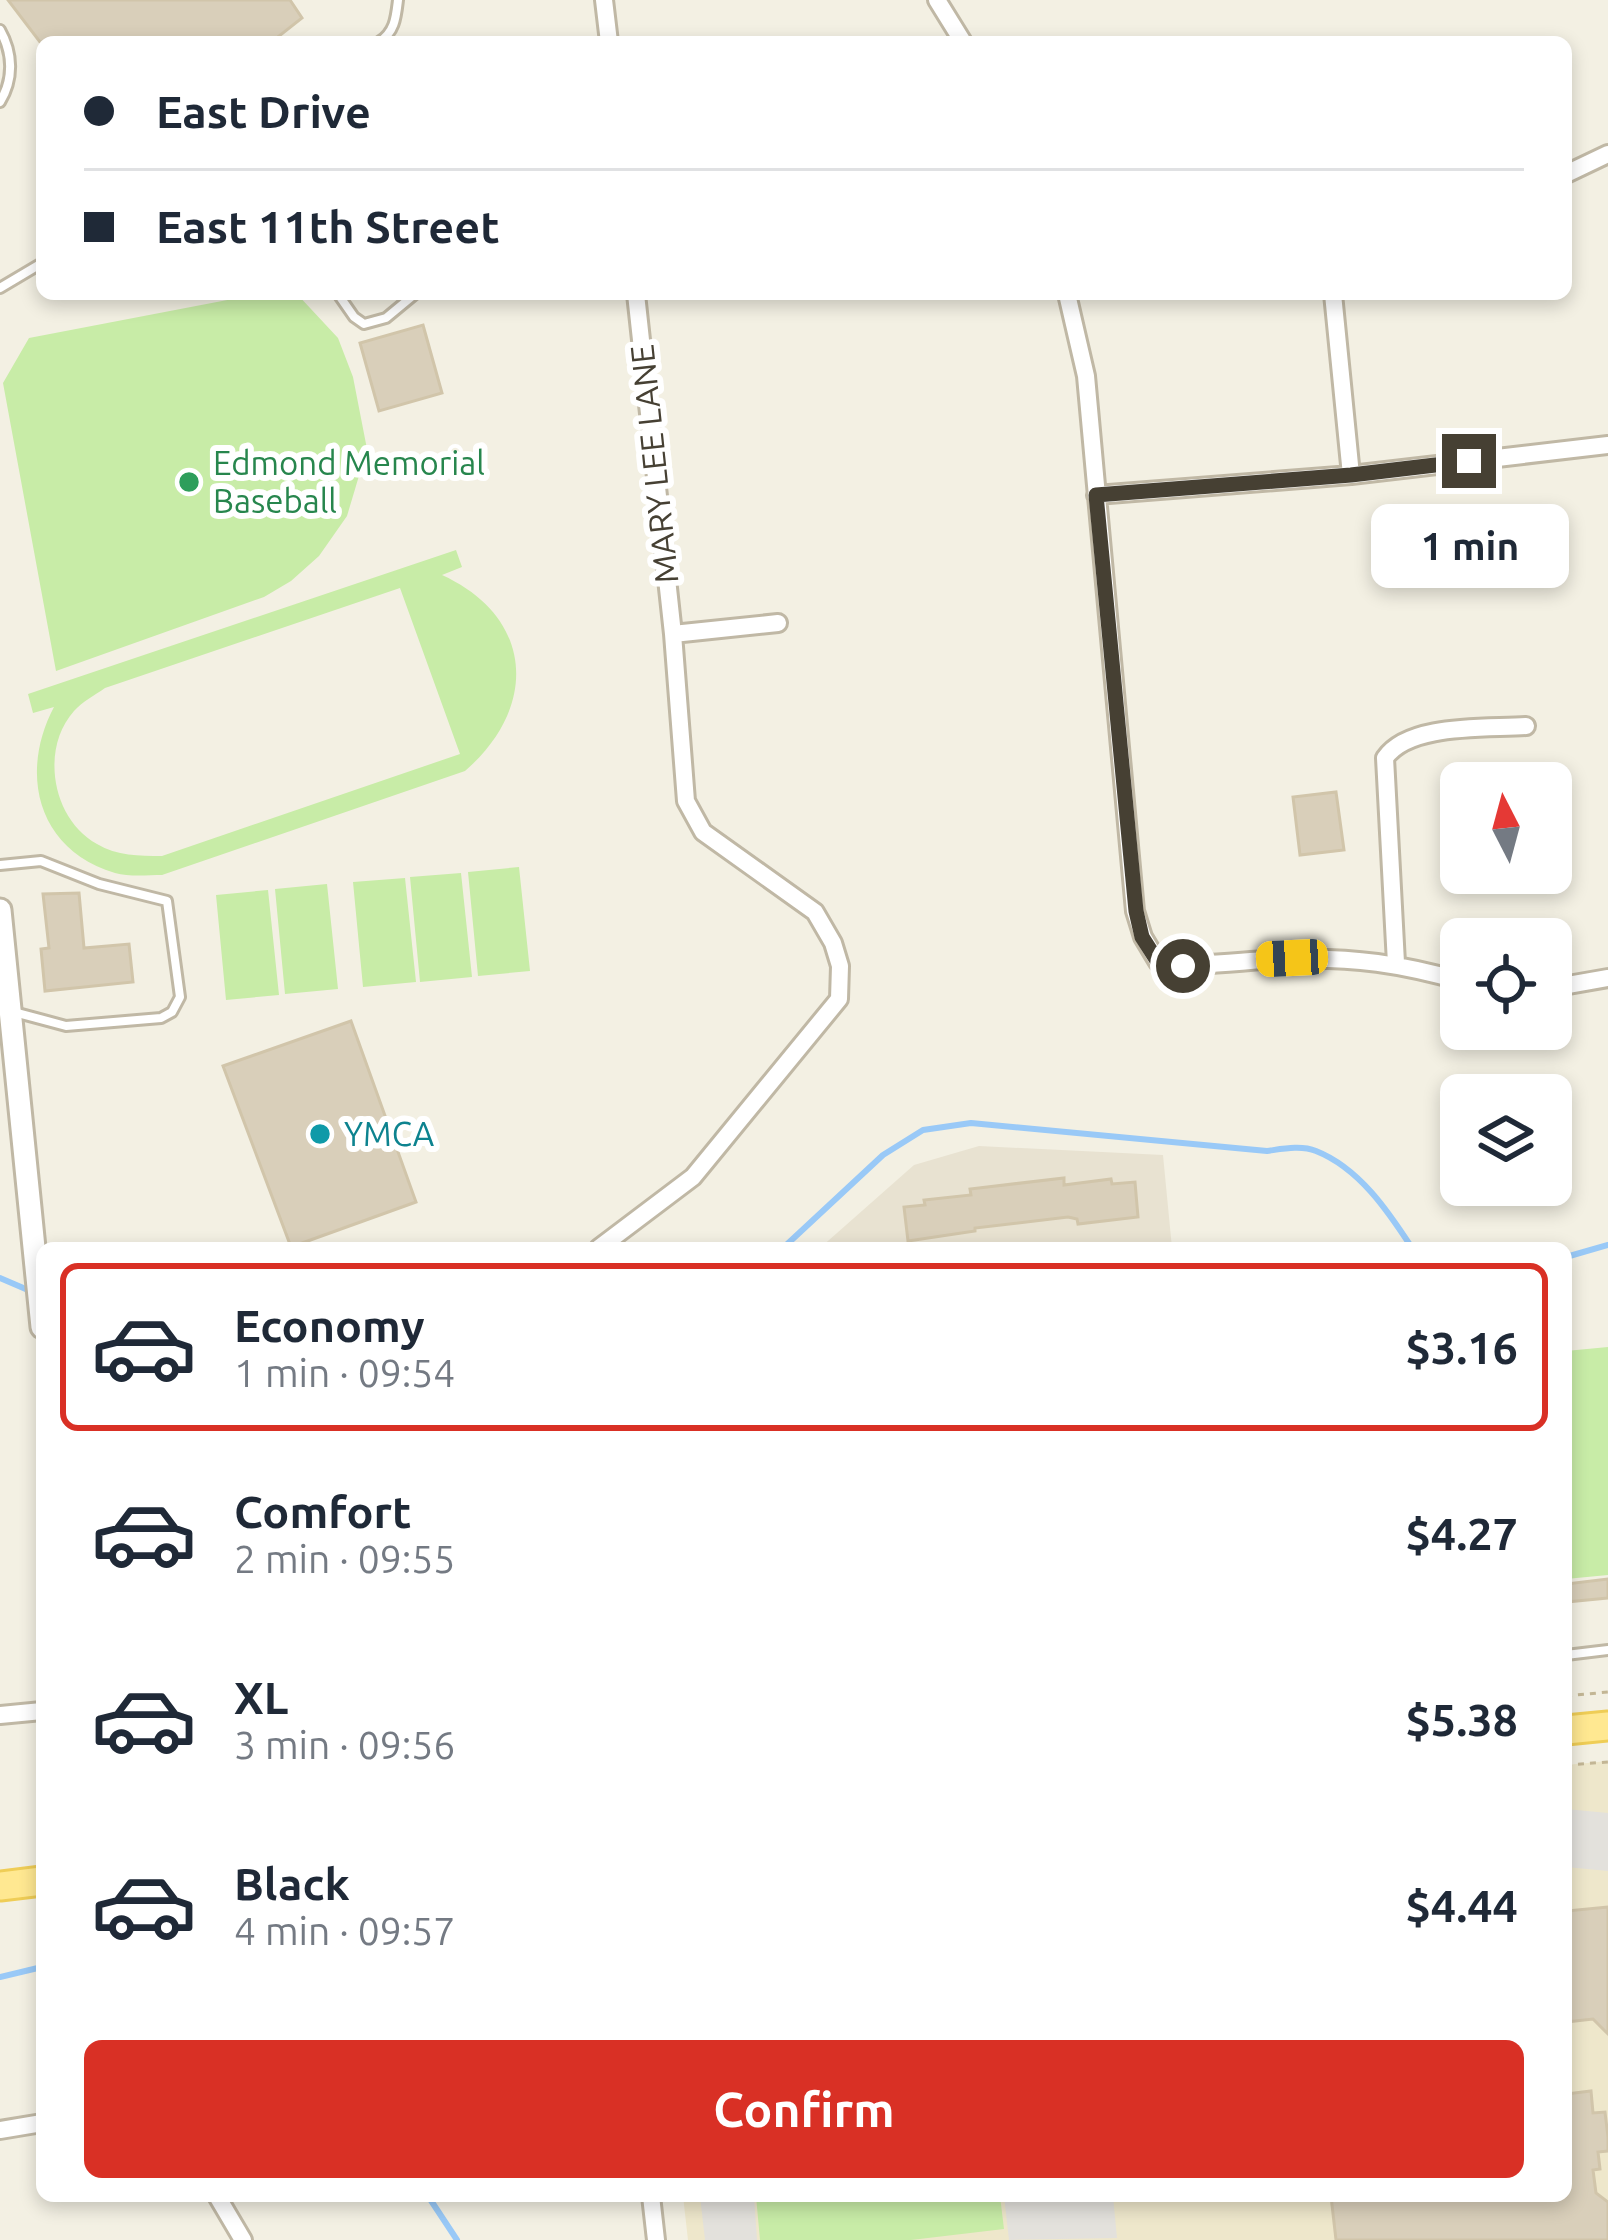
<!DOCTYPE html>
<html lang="en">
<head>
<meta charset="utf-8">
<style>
  :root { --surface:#fff; --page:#f2f2f3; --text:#1f2937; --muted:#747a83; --line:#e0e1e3; --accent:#d93025 }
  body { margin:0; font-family:Ubuntu,sans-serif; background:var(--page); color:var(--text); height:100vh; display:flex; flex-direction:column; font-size:45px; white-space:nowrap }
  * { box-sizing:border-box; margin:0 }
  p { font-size:39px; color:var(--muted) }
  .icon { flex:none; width:66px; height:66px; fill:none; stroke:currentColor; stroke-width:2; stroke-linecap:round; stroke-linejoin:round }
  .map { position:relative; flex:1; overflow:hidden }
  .sheet { position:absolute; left:36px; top:1242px; width:1536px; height:960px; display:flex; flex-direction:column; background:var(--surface); border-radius:18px; box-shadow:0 6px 18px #0003 }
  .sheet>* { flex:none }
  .top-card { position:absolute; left:36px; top:36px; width:1536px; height:264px; border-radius:18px; box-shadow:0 6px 18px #0003; display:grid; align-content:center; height:264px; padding:0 48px; background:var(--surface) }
  .needle { width:78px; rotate:354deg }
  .buttons { position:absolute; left:1440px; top:762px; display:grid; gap:24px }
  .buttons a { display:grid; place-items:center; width:132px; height:132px; border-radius:18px; background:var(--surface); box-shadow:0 6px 18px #0003; font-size:60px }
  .end { position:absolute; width:54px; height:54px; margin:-27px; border:15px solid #464033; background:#fff; box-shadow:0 0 0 6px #fff }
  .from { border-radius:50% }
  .bubble { position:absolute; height:84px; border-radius:18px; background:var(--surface); box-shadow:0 6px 18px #0003; font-size:39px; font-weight:700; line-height:84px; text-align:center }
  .car { position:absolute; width:36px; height:72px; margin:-36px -18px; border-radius:15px; box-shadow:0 0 9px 3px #0007; background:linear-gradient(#f5c518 24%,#345 0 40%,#f5c518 0 76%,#345 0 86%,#f5c518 0) }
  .top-card b { display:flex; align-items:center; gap:42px; height:114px; font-size:45px }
  .top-card b+b { border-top:3px solid var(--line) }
  .top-card i { width:30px; height:30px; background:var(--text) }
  ul { padding:21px 0 0; list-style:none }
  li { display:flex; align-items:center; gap:36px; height:168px; margin:0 24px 18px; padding:0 24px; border:6px solid transparent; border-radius:18px }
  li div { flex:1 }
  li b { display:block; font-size:45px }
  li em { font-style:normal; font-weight:700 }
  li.active { border-color:var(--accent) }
  li>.icon { width:108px; height:108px; stroke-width:1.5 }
  .button { display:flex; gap:24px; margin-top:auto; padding:24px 48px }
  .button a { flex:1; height:138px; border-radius:18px; background:var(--accent); color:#fff; font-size:48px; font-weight:700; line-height:138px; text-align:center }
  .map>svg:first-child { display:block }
  .residential { fill:#e8e2d1 }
  .education { fill:#eee7cb }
  .green { fill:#c8eca7; fill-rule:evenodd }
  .parking { fill:#e3e1dc }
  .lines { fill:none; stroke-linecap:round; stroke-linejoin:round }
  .stream { stroke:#99c9f7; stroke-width:6 }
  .building { fill:#d9cfba; stroke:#d1c5aa; stroke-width:3 }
  .service-casing { stroke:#c0b8a5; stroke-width:14 }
  .minor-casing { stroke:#c0b8a5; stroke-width:22 }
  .tertiary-casing { stroke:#c0b8a5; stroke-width:27 }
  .primary-casing { stroke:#efcd56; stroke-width:33 }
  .path { stroke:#c3b695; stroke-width:3; stroke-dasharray:6 6; stroke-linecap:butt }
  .service { stroke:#fff; stroke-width:8 }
  .minor { stroke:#fff; stroke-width:16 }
  .tertiary { stroke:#fff; stroke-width:21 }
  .primary { stroke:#ffe891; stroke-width:27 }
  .route { stroke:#464033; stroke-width:15 }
  .leisure-dot { fill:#2e9e5b; stroke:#fff; stroke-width:4.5 }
  .culture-dot { fill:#0f9aa8; stroke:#fff; stroke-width:4.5 }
  .labels { text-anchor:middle; stroke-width:12; stroke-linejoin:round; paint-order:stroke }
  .leisure-label { font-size:33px; fill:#27864d; stroke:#fff; text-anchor:start }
  .street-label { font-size:33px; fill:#464033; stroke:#fff }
  .culture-label { font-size:33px; fill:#0d838f; stroke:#fff; text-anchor:start }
</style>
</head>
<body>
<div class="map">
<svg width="1608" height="2240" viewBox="0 0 1608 2240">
  <rect width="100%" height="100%" fill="#f3f0e3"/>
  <!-- residential -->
  <path class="residential" d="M979,1146L1163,1155L1172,1248H820L914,1165Z"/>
  <!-- education -->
  <path class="education" d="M1608,1761V2240H688L683,2196H1566V1765Z"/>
  <!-- green -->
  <path class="green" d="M258,294H297L338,338L353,377L367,449L347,516L319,556L291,581L264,597L56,671L3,383L29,338Z
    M456,550L462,567L442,575C534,617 539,707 465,771L162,875C148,875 129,877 115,873C37,850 19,773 54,707L33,713L28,694ZM400,588L460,754L162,856C139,856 117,856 97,844C52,819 40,749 74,711C82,702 95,695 105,688Z
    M519,867L530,971L478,976L468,872Z
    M461,873L472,977L420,982L410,877Z
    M405,878L416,982L363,987L353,882Z
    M327,884L338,989L285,994L275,889Z
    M268,890L279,995L226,1000L216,895Z
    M1608,1347V1575L1566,1579V1351Z
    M756,2196H1000L1004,2229L911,2240H760Z"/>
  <!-- parking -->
  <path class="parking" d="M1566,1809L1608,1813V1871L1566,1867Z
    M700,2196H754L757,2240H705Z
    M1004,2196H1113L1117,2238L1009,2240Z"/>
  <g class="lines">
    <!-- stream -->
    <path class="stream" d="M783,1248L883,1155L923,1130L971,1123L1267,1151C1282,1149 1301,1145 1316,1151C1359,1168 1388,1211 1412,1248
      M1566,1257L1608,1245
      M0,1278L35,1293
      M0,1977L42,1967
      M428,2196L457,2240"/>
  </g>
  <!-- building -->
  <path class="building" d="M8,0H290L302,18L279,36L283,42H40Z
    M423,325L442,393L379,411L360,343Z
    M1336,792L1344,850L1300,855L1293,797Z
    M79,893L84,948L129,944L133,982L45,991L41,949L49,948L43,894Z
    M351,1021L416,1202L291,1247L223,1066Z
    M1064,1178V1185L1111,1179L1112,1184L1135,1182L1138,1217L1078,1224L1077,1219L1068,1217L975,1228V1231L908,1241L904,1207L925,1205L924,1200L971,1195L970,1189Z
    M1608,1579V1598L1566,1602V1584Z
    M1608,1907V2034L1593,2019L1566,2022V1911Z
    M1591,2091L1593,2113L1605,2112L1608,2137V2151L1598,2152L1600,2169L1593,2170L1596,2193L1608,2202V2240H1336L1331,2196H1566V2094Z"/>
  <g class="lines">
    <!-- service casing -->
    <g class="service-casing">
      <path id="service" d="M0,30C13,53 14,79 0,102
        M379,42C395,32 396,17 398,0
        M0,288L42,263
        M338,294L354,317L364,324L386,318L415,294
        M0,865L41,861L99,884L167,901L180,997L172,1012L161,1018L66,1026L14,1012
        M1566,1655L1608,1650"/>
    </g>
    <!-- minor casing -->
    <g class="minor-casing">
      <path id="minor" d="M604,0L609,42
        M937,0L963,42
        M1566,174L1608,154
        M1067,294L1086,376L1135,911L1143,937L1158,962C1202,969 1247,959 1291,959C1354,957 1401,964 1461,981
        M1333,294L1351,475
        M1096,495L1351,475L1608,445
        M673,634L778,623
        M1396,963L1385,758C1409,723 1486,729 1526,726
        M1551,988L1608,978
        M599,1248L693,1177L839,999L840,966L833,943L815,912L703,832L686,801L673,634L636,294
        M0,1715L42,1711
        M0,2130L42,2123
        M217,2196L243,2240
        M651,2196L656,2240"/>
    </g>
    <!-- tertiary casing -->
    <g class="tertiary-casing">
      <path id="tertiary" d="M0,910L42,1327"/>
    </g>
    <!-- primary casing -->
    <g class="primary-casing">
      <path id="primary" d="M1566,1730L1608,1726
        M0,1886L42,1881"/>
    </g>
    <!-- path -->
    <path class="path" d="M1566,1696L1608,1692
      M1566,1765L1608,1762"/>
    <!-- service -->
    <use href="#service" class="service"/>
    <!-- minor -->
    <use href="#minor" class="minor"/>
    <!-- tertiary -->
    <use href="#tertiary" class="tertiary"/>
    <!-- primary -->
    <use href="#primary" class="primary"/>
  </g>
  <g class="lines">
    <!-- route -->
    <path class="route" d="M1183,966L1158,962L1142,937L1136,911L1096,495L1351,475L1469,461"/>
  </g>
  <!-- markers -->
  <circle class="leisure-dot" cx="189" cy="482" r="12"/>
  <circle class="culture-dot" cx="320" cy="1134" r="12"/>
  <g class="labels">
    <!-- leisure labels -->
    <g class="leisure-label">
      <text x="213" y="475">Edmond Memorial<tspan x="213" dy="38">Baseball</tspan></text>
    </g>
    <!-- street labels -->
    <g class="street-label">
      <text transform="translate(654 464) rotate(-96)" y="12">MARY LEE LANE</text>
    </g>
    <!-- culture labels -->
    <g class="culture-label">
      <text x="344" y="1146">YMCA</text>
    </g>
  </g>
</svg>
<div class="buttons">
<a><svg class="needle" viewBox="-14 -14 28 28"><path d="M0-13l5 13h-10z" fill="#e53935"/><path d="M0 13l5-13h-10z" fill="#747a83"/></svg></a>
<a><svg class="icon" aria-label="locate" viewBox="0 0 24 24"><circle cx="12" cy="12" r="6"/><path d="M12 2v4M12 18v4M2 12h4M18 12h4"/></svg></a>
<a><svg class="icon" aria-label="layers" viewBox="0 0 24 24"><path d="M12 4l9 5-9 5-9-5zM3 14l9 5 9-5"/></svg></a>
</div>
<i class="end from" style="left:1183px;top:966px"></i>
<i class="end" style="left:1469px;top:461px"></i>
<div class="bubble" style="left:1371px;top:504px;width:198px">1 min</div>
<i class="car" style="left:1292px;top:958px;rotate:267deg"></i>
<div class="top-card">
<b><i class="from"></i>East Drive</b>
<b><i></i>East 11th Street</b>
</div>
<section class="sheet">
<ul>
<li class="active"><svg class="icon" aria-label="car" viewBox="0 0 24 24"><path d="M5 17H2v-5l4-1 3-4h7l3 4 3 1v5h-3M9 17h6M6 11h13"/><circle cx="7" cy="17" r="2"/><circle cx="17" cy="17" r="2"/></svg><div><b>Economy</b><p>1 min · 09:54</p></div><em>$3.16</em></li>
<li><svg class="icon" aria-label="car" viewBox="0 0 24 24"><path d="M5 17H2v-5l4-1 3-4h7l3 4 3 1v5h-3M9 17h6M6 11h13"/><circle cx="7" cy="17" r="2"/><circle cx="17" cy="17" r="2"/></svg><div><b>Comfort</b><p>2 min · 09:55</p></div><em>$4.27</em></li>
<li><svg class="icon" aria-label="car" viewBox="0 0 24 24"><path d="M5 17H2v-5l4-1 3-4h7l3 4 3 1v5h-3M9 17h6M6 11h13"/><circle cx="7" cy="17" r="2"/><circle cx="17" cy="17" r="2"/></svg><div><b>XL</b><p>3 min · 09:56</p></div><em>$5.38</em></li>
<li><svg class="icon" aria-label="car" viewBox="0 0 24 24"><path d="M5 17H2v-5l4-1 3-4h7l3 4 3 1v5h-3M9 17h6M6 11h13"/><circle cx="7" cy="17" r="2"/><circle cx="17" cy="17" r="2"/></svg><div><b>Black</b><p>4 min · 09:57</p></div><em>$4.44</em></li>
</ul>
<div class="button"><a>Confirm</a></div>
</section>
</div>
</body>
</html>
